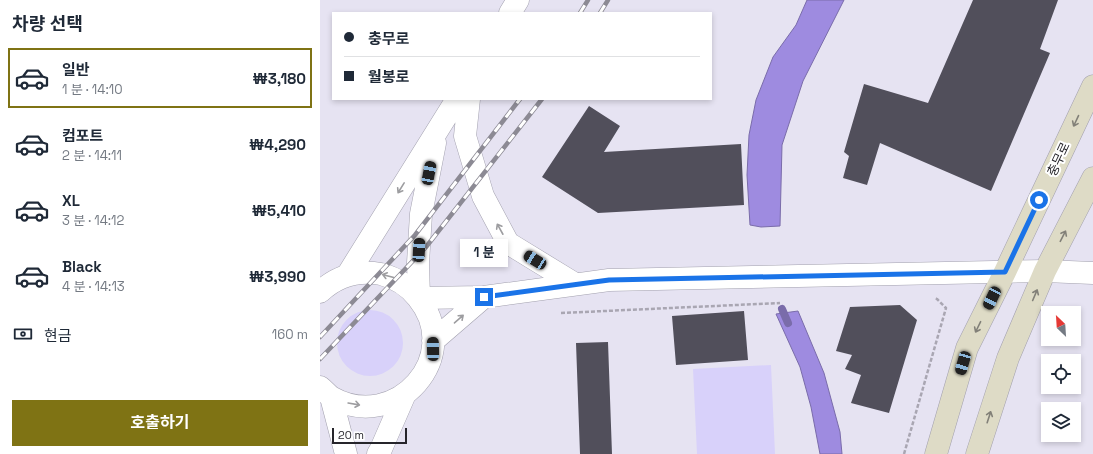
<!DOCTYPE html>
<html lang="ko">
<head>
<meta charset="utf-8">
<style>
  :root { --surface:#fff; --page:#f6f6f7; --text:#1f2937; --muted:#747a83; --line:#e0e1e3; --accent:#7f7314 }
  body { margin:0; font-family:"Space Grotesk","Noto Sans KR",sans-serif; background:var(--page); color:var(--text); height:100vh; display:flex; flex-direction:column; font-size:15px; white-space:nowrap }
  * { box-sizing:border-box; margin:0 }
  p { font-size:13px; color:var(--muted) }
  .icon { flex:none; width:22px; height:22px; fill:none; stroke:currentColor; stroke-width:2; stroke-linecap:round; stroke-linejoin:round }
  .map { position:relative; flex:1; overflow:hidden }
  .side { display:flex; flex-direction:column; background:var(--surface); width:320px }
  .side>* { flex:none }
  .banner { position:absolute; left:12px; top:12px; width:380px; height:88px; border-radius:0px; box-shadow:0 2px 6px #0003; display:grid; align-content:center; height:88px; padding:0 12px; background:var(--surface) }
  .needle { width:26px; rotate:335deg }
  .buttons { position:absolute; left:721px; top:306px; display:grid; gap:8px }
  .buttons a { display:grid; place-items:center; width:40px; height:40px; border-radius:0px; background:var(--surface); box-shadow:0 2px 6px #0003; font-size:20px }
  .scale { position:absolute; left:12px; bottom:10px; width:75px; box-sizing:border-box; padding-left:4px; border:2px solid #26252b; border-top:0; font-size:11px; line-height:14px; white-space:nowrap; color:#26252b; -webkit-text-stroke:3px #fff; paint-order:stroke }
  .end { position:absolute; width:18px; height:18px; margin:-9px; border:5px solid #1a73e8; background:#fff; box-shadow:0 0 0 2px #fff }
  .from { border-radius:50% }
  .bubble { position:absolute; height:28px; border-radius:0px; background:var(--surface); box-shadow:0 2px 6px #0003; font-size:13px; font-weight:700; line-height:28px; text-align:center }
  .car { position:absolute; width:12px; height:24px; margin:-12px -6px; border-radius:5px; box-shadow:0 0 3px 1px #0007; background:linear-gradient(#222 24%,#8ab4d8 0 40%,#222 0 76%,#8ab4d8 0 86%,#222 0) }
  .banner b { display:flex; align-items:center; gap:14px; height:38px; font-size:15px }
  .banner b+b { border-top:1px solid var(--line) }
  .banner i { width:10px; height:10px; background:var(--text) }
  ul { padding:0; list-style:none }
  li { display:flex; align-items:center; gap:12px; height:60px; margin:0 8px 6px; padding:0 4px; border:2px solid transparent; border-radius:0px }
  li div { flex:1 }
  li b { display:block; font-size:15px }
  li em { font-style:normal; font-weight:700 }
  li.on { border-color:var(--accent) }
  li>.icon { width:36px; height:36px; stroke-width:1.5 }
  h2 { padding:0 12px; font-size:18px; line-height:48px }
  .pay { display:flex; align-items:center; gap:10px; height:44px; padding:0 12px; font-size:15px }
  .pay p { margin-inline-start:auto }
  .cta { display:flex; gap:8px; margin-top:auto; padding:8px 12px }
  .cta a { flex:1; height:46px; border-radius:0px; background:var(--accent); color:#fff; font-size:16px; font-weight:700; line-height:46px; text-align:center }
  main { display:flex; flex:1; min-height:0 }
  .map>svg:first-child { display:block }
  .green { fill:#d8d1fa }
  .water { fill:#9e8be0; stroke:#7a6caa }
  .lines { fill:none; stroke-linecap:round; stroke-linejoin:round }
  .stream { stroke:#7a6caa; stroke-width:8 }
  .building { fill:#514f5b }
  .minor-casing { stroke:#a2a0ae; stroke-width:23 }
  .tertiary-casing { stroke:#a2a0ae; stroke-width:23 }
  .secondary-casing { stroke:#a2a0ae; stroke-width:23 }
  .path { stroke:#a9a6b2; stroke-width:2.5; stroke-dasharray:4 2; stroke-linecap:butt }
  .minor { stroke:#fff; stroke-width:22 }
  .tertiary { stroke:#fff; stroke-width:22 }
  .secondary { stroke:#dedbc6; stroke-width:22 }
  .rail-casing { stroke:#8c8a94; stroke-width:4.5 }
  .rail { stroke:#fff; stroke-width:3; stroke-dasharray:9; stroke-linecap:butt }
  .oneway { stroke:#828078 }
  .oneway2 { stroke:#9d9da0 }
  .route { stroke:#1a73e8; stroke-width:5 }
  .labels { text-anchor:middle; stroke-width:4; stroke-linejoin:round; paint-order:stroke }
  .street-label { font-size:13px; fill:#26252b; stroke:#fff }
</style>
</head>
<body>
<main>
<section class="side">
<h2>차량 선택</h2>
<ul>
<li class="on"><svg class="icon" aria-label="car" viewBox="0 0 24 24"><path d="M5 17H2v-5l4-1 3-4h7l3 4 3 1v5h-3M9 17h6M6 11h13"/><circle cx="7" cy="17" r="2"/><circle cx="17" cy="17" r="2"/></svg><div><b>일반</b><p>1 분 · 14:10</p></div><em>₩3,180</em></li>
<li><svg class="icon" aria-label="car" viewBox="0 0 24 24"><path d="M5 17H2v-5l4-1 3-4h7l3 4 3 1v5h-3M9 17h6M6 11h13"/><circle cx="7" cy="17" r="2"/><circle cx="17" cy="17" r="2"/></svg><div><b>컴포트</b><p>2 분 · 14:11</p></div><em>₩4,290</em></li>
<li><svg class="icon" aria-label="car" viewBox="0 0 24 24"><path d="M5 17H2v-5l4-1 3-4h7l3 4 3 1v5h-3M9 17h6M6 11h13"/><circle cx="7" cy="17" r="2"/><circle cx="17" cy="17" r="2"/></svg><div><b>XL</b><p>3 분 · 14:12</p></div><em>₩5,410</em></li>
<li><svg class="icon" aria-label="car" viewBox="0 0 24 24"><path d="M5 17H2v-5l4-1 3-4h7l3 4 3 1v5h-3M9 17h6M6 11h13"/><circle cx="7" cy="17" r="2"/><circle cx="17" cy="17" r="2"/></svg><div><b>Black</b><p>4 분 · 14:13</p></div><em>₩3,990</em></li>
</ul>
<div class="pay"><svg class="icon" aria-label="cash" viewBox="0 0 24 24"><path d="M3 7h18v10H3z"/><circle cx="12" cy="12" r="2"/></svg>현금<p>160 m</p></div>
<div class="cta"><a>호출하기</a></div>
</section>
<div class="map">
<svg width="773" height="454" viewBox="0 0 773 454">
  <rect width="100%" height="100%" fill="#e6e3f2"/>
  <!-- green -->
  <path class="green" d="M17 343a33 33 0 1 1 66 0a33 33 0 1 1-66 0Z
    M451,365L455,454H377L373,369Z"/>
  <!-- water -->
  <path class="water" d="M487,0H524L483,81L462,145L460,226L441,227L430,225L427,175L429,135L436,100L453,57L476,25Z
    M478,311L504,373L520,432L522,454H500L491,407L480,367L456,314Z"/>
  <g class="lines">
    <!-- stream -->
    <path class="stream" d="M462,309L468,323"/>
  </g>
  <!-- building -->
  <path class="building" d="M653,0H738L720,49L730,53L671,191L560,143L547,185L523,178L529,156L524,152L544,84L608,103Z
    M269,106L300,126L284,152L421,144L424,205L278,213L222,177Z
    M580,305L597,320L569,413L531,403L541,375L525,369L532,355L516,351L530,307Z
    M424,311L428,360L356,365L352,316Z
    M288,342L292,454H260L256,343Z"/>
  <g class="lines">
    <!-- minor casing -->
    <g class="minor-casing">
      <path id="minor" d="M190,13L198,0
        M149,99L145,136L163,196L188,243L255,284
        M28,274L137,99
        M99,298L98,263L101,214L115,143"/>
    </g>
    <!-- tertiary casing -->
    <g class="tertiary-casing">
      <path id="tertiary" d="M0,292C17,276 38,270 61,274C76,278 88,285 98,298C145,356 76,434 11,397C7,394 4,390 0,387
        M99,298L164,297L289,280L725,271L773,273
        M113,341L164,297
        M11,397L26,454
        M58,454L61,449L85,394"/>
    </g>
    <!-- secondary casing -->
    <g class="secondary-casing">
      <path id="secondary" d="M616,454L647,348L685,272L773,86
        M657,454L688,358L725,271L773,178"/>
    </g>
    <!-- path -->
    <path class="path" d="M241,313L460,303
      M584,454L626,308L617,299L615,298"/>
    <!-- minor -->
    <use href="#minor" class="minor"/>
    <!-- tertiary -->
    <use href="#tertiary" class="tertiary"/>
    <!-- secondary -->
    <use href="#secondary" class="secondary"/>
    <!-- rail casing -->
    <g class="rail-casing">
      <path id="rail" d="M260,13L268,0
        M280,13L288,0
        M0,337L95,235L200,99
        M0,359L106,247L222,99"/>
    </g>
    <!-- rail -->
    <use href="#rail" class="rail"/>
  </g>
  <!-- one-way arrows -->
  <defs><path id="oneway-shaft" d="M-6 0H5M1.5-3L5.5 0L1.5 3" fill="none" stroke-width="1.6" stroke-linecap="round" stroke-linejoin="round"/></defs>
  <g class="oneway">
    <use href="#oneway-shaft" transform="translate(756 121) rotate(115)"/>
    <use href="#oneway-shaft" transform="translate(743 236) rotate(-63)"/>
    <use href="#oneway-shaft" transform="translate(715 295) rotate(-67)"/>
    <use href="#oneway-shaft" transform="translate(658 327) rotate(116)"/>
    <use href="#oneway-shaft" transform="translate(669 417) rotate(-72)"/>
  </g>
  <g class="oneway2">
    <use href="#oneway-shaft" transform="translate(81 188) rotate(122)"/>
    <use href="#oneway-shaft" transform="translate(180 229) rotate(-119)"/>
    <use href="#oneway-shaft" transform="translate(68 276) rotate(-165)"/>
    <use href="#oneway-shaft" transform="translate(139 319) rotate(-41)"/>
    <use href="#oneway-shaft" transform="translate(34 404) rotate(10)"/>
  </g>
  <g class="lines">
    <!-- route -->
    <path class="route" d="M164,297L289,280L685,272L719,200"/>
  </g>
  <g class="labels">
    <!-- street labels -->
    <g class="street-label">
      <text transform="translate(738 159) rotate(-65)" y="5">충무로</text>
    </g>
  </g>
</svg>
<div class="buttons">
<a><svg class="needle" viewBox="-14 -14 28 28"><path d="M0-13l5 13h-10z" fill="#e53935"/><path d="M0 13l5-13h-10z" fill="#747a83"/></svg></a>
<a><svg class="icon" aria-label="locate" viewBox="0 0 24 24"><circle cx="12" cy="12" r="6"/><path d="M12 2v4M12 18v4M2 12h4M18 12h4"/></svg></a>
<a><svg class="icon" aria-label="layers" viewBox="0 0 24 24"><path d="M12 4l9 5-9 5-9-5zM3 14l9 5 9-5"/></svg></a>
</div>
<div class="scale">20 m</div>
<i class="end from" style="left:719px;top:200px"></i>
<i class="end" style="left:164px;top:297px"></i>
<div class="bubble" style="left:140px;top:239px;width:48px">1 분</div>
<i class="car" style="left:109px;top:173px;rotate:11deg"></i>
<i class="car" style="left:99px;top:250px;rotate:3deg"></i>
<i class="car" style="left:215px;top:260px;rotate:302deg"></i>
<i class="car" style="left:672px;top:298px;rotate:206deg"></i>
<i class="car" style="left:113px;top:349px;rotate:359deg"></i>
<i class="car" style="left:643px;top:363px;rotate:196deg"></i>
<div class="banner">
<b><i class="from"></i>충무로</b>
<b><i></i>월봉로</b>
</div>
</div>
</main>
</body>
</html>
